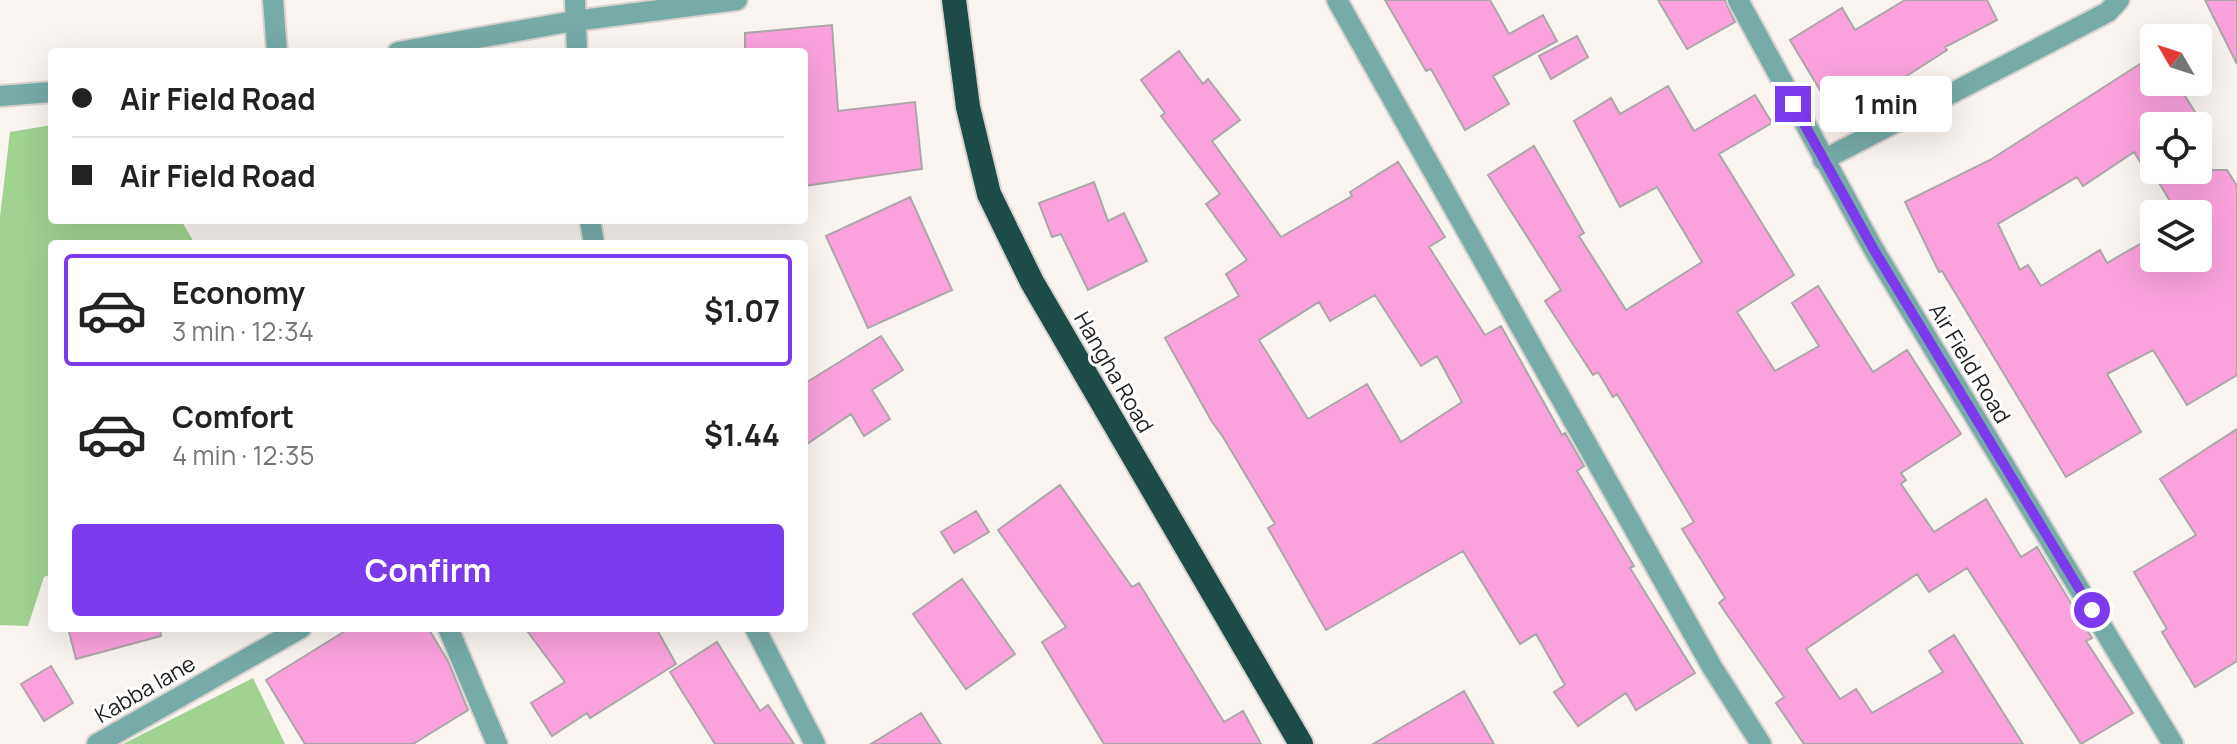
<!DOCTYPE html>
<html lang="en">
<head>
<meta charset="utf-8">
<style>
  :root { --surface:#fff; --page:#f2f2f2; --text:#222; --muted:#767676; --line:#e0e0e0; --accent:#7c3aed }
  body { margin:0; font-family:Manrope,sans-serif; background:var(--page); color:var(--text); height:100vh; display:flex; flex-direction:column; font-size:30px; white-space:nowrap }
  * { box-sizing:border-box; margin:0 }
  p { font-size:26px; color:var(--muted) }
  .icon { flex:none; width:44px; height:44px; fill:none; stroke:currentColor; stroke-width:2; stroke-linecap:round; stroke-linejoin:round }
  .map { position:relative; flex:1; overflow:hidden }
  .sheet { position:absolute; left:48px; top:240px; width:760px; height:392px; display:flex; flex-direction:column; background:var(--surface); border-radius:8px; box-shadow:0 8px 32px #0002 }
  .sheet>* { flex:none }
  .top-card { position:absolute; left:48px; top:48px; width:760px; height:176px; border-radius:8px; box-shadow:0 8px 32px #0002; display:grid; align-content:center; height:176px; padding:0 24px; background:var(--surface) }
  .needle { width:52px; rotate:309deg }
  .fabs { position:absolute; left:2140px; top:24px; display:grid; gap:16px }
  .fabs a { display:grid; place-items:center; width:72px; height:72px; border-radius:8px; background:var(--surface); box-shadow:0 8px 32px #0002; font-size:40px }
  .end { position:absolute; width:36px; height:36px; margin:-18px; border:10px solid #7c3aed; background:#fff; box-shadow:0 0 0 4px #fff }
  .from { border-radius:50% }
  .bubble { position:absolute; height:56px; border-radius:8px; background:var(--surface); box-shadow:0 8px 32px #0002; font-size:26px; font-weight:700; line-height:56px; text-align:center }
  .top-card b { display:flex; align-items:center; gap:28px; height:76px; font-size:30px }
  .top-card b+b { border-top:2px solid var(--line) }
  .top-card i { width:20px; height:20px; background:var(--text) }
  ul { padding:14px 0 0; list-style:none }
  li { display:flex; align-items:center; gap:24px; height:112px; margin:0 16px 12px; padding:0 8px; border:4px solid transparent; border-radius:8px }
  li div { flex:1 }
  li b { display:block; font-size:30px }
  li em { font-style:normal; font-weight:700 }
  li.selected { border-color:var(--accent) }
  li>.icon { width:72px; height:72px; stroke-width:1.5 }
  .primary-button { display:flex; gap:16px; margin-top:auto; padding:16px 24px }
  .primary-button a { flex:1; height:92px; border-radius:8px; background:var(--accent); color:#fff; font-size:32px; font-weight:700; line-height:92px; text-align:center }
  .map>svg:first-child { display:block }
  .green { fill:#a1d290 }
  .building { fill:#fba2dc; stroke:#aca6a9; stroke-width:2; fill-rule:evenodd }
  .lines { fill:none; stroke-linecap:round; stroke-linejoin:round }
  .street-casing { stroke:#d7d2ce; stroke-width:24 }
  .highway-casing { stroke:#d7d2ce; stroke-width:28 }
  .street { stroke:#76aba7; stroke-width:20 }
  .highway { stroke:#1d4b48; stroke-width:24 }
  .route { stroke:#7c3aed; stroke-width:10 }
  .labels { text-anchor:middle; stroke-width:6; stroke-linejoin:round; paint-order:stroke }
  .street-label { font-size:22px; fill:#201e1d; stroke:#fff }
</style>
</head>
<body>
<div class="map">
<svg width="2237" height="744" viewBox="0 0 2237 744">
  <rect width="100%" height="100%" fill="#faf4f0"/>
  <!-- green -->
  <path class="green" d="M52,125V220H181L195,244H52V574L44,577L28,626L0,625V217L10,132Z
    M253,678L285,744H123Z"/>
  <!-- building -->
  <path class="building" d="M1385,0H1490L1509,34L1543,15L1557,41L1493,76L1509,104L1465,130L1431,69L1426,71Z
    M1658,0H1725L1735,22L1687,49Z
    M1905,0H1987L1997,20L1945,47L1947,50L1838,120L1790,40L1842,8L1855,30Z
    M2205,0H2237V64Z
    M832,25L838,111L915,102L922,169L804,186V52H745V33Z
    M1577,36L1588,57L1551,79L1539,56Z
    M1179,51L1203,84L1208,79L1240,120L1212,141L1281,237L1352,196L1350,192L1398,162L1445,237L1429,247L1485,335L1501,326L1562,435L1565,433L1584,466L1577,471L1634,566L1630,568L1695,673L1636,710L1626,693L1578,726L1554,692L1565,685L1536,634L1520,644L1463,551L1326,630L1268,528L1275,524L1223,437L1212,422L1165,338L1239,296L1226,274L1247,260L1206,204L1220,194L1161,116L1165,113L1141,80ZM1375,295L1421,366L1437,356L1462,402L1401,442L1367,384L1308,419L1259,340L1319,302L1330,321Z
    M2154,55V82H2176L2211,137L2198,145V126H2154V170H2227L2237,186V375L2187,405L2153,350L2107,374L2141,432L2066,477L1942,271L1939,272L1905,202L1990,160ZM2134,152L2149,176L2153,173L2178,214H2198V258H2154V236L2107,263L2100,250L2041,286L2028,265L2020,270L1998,224L2077,177L2083,186Z
    M1668,86L1694,131L1755,95L1772,123L1719,154L1794,275L1737,312L1775,371L1819,346L1792,303L1818,286L1873,372L1907,350L1961,434L1901,473L1906,480L1901,484L1934,532L1986,499L2021,557L2037,547L2092,638L2086,641L2133,713L2081,744L1967,568L1929,592L1917,574L1806,649L1840,699L1856,689L1872,713L1943,672L1929,651L1954,635L2023,744H1804L1776,703L1784,697L1719,603L1725,598L1682,529L1694,522L1617,394L1613,397L1598,372L1593,375L1545,301L1561,290L1488,175L1534,146L1584,233L1579,236L1626,310L1702,262L1657,187L1620,207L1574,121L1611,98L1620,114Z
    M1094,182L1108,221L1124,213L1147,261L1088,290L1061,234L1052,237L1039,203Z
    M910,197L952,290L868,328L826,236Z
    M881,336L903,370L872,390L890,419L864,436L851,414L804,446V384Z
    M2237,429V661L2195,687L2162,632L2167,629L2134,572L2196,535L2160,479Z
    M1060,485L1132,587L1139,583L1224,722L1243,711L1261,744H1104L1042,642L1066,627L998,530Z
    M976,511L989,532L954,553L941,532Z
    M962,579L1015,654L966,689L913,614Z
    M68,628H160L161,636L76,659Z
    M350,628H428L448,661L468,710L413,744H305L266,680Z
    M525,628H656L676,664L590,718L587,713L552,736L531,703L565,682Z
    M717,642L760,711L768,705L794,744H715L670,672Z
    M51,666L73,703L44,721L21,684Z
    M1464,691L1494,744H1373Z
    M921,713L941,744H871Z"/>
  <g class="lines">
    <!-- street casing -->
    <g class="street-casing">
      <path id="street" d="M273,0L277,52
        M575,0L577,52
        M1337,0L1712,667L1761,744
        M1738,0L1874,250L2173,744
        M398,52L574,21L737,0
        M0,96L52,92
        M1823,160L2108,12L2119,0
        M590,220L594,244
        M448,628L497,744
        M755,628L815,744
        M97,744L301,628"/>
    </g>
    <!-- highway casing -->
    <g class="highway-casing">
      <path id="highway" d="M954,0L968,107L989,194L1032,282L1301,744"/>
    </g>
    <!-- street -->
    <use href="#street" class="street"/>
    <!-- highway -->
    <use href="#highway" class="highway"/>
  </g>
  <g class="lines">
    <!-- route -->
    <path class="route" d="M1793,104L1874,250L2092,610"/>
  </g>
  <g class="labels">
    <!-- street labels -->
    <g class="street-label">
      <text transform="translate(1970 363) rotate(59)" y="8">Air Field Road</text>
      <text transform="translate(1114 372) rotate(60)" y="8">Hangha Road</text>
      <text transform="translate(145 689) rotate(-30)" y="8">Kabba lane</text>
    </g>
  </g>
</svg>
<div class="fabs">
<a><svg class="needle" viewBox="-14 -14 28 28"><path d="M0-13l5 13h-10z" fill="#e53935"/><path d="M0 13l5-13h-10z" fill="#767676"/></svg></a>
<a><svg class="icon" aria-label="locate" viewBox="0 0 24 24"><circle cx="12" cy="12" r="6"/><path d="M12 2v4M12 18v4M2 12h4M18 12h4"/></svg></a>
<a><svg class="icon" aria-label="layers" viewBox="0 0 24 24"><path d="M12 4l9 5-9 5-9-5zM3 14l9 5 9-5"/></svg></a>
</div>
<i class="end from" style="left:2092px;top:610px"></i>
<i class="end" style="left:1793px;top:104px"></i>
<div class="bubble" style="left:1820px;top:76px;width:132px">1 min</div>
<div class="top-card">
<b><i class="from"></i>Air Field Road</b>
<b><i></i>Air Field Road</b>
</div>
<section class="sheet">
<ul>
<li class="selected"><svg class="icon" aria-label="car" viewBox="0 0 24 24"><path d="M5 17H2v-5l4-1 3-4h7l3 4 3 1v5h-3M9 17h6M6 11h13"/><circle cx="7" cy="17" r="2"/><circle cx="17" cy="17" r="2"/></svg><div><b>Economy</b><p>3 min · 12:34</p></div><em>$1.07</em></li>
<li><svg class="icon" aria-label="car" viewBox="0 0 24 24"><path d="M5 17H2v-5l4-1 3-4h7l3 4 3 1v5h-3M9 17h6M6 11h13"/><circle cx="7" cy="17" r="2"/><circle cx="17" cy="17" r="2"/></svg><div><b>Comfort</b><p>4 min · 12:35</p></div><em>$1.44</em></li>
</ul>
<div class="primary-button"><a>Confirm</a></div>
</section>
</div>
</body>
</html>
